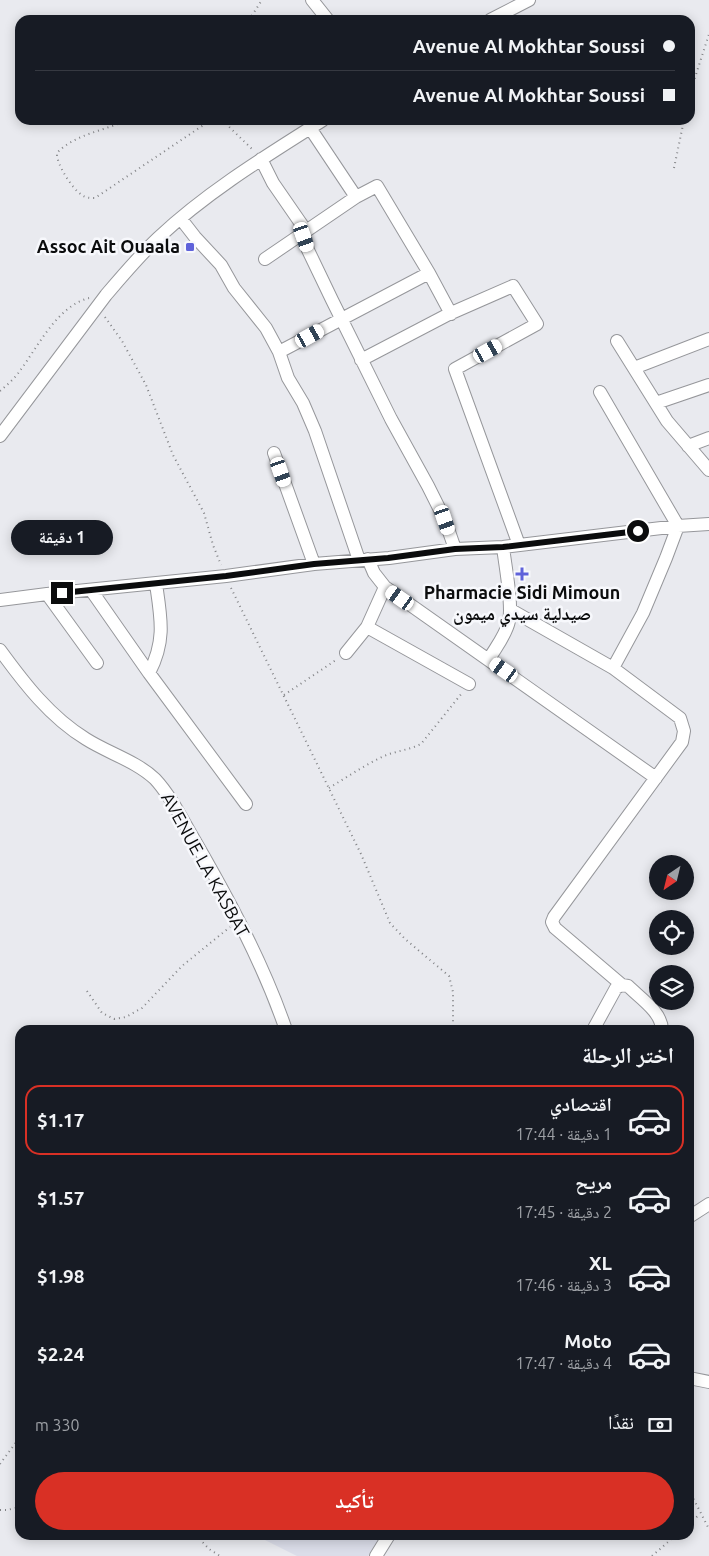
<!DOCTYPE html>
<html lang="ar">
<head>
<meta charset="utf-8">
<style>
  :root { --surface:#171b24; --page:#242831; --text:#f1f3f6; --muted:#9ea1a6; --line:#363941; --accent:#d93025 }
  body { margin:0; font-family:Ubuntu,"Noto Naskh Arabic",sans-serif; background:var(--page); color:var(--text); direction:rtl; height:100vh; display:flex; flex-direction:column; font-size:19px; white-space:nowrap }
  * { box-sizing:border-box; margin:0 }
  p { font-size:16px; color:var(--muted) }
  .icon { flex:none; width:28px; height:28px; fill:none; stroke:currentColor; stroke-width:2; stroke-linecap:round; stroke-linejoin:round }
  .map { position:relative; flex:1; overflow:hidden; direction:ltr }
  .panel { position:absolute; left:15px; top:1025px; width:679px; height:515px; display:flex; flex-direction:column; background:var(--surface); border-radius:15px; box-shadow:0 2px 12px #0003; direction:rtl }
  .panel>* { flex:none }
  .banner { position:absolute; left:15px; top:15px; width:680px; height:110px; border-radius:15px; box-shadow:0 2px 12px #0003; direction:rtl; display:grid; align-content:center; height:110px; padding:0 20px; background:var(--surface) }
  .needle { width:32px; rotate:215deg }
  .fabs { position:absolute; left:649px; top:855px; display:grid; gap:10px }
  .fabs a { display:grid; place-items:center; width:45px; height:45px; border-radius:50%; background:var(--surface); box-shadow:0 2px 12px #0003; font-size:25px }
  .end { position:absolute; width:22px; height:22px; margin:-11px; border:6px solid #0b0c0d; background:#fff; box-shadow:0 0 0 2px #fff }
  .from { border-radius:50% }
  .bubble { position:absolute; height:35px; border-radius:18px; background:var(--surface); box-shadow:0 2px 12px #0003; font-size:16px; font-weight:700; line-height:35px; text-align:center; direction:rtl }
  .car { position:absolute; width:15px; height:30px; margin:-15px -8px; border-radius:6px; box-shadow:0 0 4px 1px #0007; background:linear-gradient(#fff 24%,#345 0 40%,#fff 0 76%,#345 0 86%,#fff 0) }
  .banner b { display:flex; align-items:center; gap:18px; height:48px; font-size:19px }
  .banner b+b { border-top:1px solid var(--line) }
  .banner i { width:12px; height:12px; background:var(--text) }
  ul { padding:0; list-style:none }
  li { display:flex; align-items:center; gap:15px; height:70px; margin:0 10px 8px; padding:0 10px; border:2px solid transparent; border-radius:15px }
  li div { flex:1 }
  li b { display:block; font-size:19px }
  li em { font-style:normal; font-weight:700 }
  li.on { border-color:var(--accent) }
  li>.icon { width:45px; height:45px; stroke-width:1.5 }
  h2 { padding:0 20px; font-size:22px; line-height:60px }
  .pay { display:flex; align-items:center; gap:12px; height:55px; padding:0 20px; font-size:19px }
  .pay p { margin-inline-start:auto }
  .action { display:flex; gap:10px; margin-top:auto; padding:10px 20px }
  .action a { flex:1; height:58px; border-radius:30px; background:var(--accent); color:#fff; font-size:20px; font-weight:700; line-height:58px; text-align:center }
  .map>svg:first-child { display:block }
  .built { fill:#dbdde9 }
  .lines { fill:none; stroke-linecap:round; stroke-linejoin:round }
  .minor-casing { stroke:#96979b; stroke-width:14 }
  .path { stroke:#838487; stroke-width:2; stroke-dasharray:1 4; stroke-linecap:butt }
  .minor { stroke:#fff; stroke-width:12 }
  .route { stroke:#0b0c0d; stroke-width:6 }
  .poi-dot { fill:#5f62da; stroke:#f7f8fc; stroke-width:2 }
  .labels { text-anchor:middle; stroke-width:5; stroke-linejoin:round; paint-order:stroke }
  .poi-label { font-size:18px; font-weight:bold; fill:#0b0c0d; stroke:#f7f8fc; text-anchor:end }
  .street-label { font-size:18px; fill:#0b0c0d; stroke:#f7f8fc }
</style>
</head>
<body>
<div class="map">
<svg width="709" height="1556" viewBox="0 0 709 1556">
  <rect width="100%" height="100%" fill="#e9eaef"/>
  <!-- built -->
  <path class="built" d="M255,1535H381L368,1556H297Z"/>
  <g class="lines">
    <!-- minor casing -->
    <g class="minor-casing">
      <path id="minor" d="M312,0L328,20
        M490,20L529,0
        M310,128L356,197
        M261,159L273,183L302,225L308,250L332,300L391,419L428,486L445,520L455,549
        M181,219L195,237L221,265L234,288L266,328L279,352L288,378L303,403L315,431L359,560
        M265,259L356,197L377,186L429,273L451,314
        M617,341L667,421L709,470
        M279,352L429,273
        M361,360L449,314L513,286L537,324L455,369L519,545
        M634,368L709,339
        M600,392L678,526L666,558L643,613L613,668
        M656,403L709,385
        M0,436L106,295C123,275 139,256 158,238C207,192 266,156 323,120
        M688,446L709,438
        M274,453L314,564
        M368,559L374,573L385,587L656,778
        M91,590L149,673L246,804
        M47,594L97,663
        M0,600L47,594L226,576L314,564L389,558L455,549L503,547L678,526L709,524
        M511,610L613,668L680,718L684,731L682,742L554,917L552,922L555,928L622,985
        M367,627L469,684
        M0,650C24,683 50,717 86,739C108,753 136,761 155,779C170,795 181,817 192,836C228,898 263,963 286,1030
        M346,653L367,627L385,587
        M489,659C496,647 506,635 509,621C513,605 505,565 503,547
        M149,673C166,641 161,618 156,584
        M593,1030L616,988L622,985L628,986C640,998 662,1012 662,1030
        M689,1217L709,1204
        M689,1378L709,1382
        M376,1556L389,1535"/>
    </g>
    <!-- path -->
    <path class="path" d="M249,20L262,0
      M690,93L709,34
      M127,120C104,131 75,134 57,153C56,164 73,190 82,195C86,198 90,198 95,198L211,120
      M222,120L253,150
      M674,168L684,120
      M105,317L122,341L146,385L173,455L204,513L213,545L221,565
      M0,391C7,385 14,379 19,372C38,347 57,306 89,298
      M231,588L361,854L390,923L405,939L449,976L453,992V1030
      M284,695L336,660
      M329,788C347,777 365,765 384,756C396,751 409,750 421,744L462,693
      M87,991L102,1013L114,1019L126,1017L142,1008L182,966L230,927
      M0,1464L20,1437
      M689,1490L709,1529
      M0,1510H7L20,1507
      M689,1524L700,1514
      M196,1535L209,1549L220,1556
      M652,1556L676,1535"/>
    <!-- minor -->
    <use href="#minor" class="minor"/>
  </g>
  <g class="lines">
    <!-- route -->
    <path class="route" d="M62,593L226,576L314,564L388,558L455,549L503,547L638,531"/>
  </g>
  <!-- markers -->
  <g class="poi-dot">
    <rect x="185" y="242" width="10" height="10" rx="2.5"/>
    <path d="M519.5 566.5h5v5h5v5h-5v5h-5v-5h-5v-5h5z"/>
  </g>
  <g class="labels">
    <!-- poi labels -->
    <g class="poi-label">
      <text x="180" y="253">Assoc Ait Ouaala</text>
      <text x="522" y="599" text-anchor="middle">Pharmacie Sidi Mimoun<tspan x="522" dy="21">صيدلية سيدي ميمون</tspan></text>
    </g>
    <!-- street labels -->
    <g class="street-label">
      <text transform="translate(205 865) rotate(61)" y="6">AVENUE LA KASBAT</text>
    </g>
  </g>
</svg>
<div class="fabs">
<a><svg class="needle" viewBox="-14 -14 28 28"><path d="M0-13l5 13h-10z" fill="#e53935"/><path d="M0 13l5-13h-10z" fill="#9ea1a6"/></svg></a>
<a><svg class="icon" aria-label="locate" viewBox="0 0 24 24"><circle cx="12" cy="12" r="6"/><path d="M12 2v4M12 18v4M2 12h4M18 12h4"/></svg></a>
<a><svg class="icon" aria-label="layers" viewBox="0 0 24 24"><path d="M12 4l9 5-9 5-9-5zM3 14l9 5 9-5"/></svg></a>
</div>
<i class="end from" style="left:638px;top:531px"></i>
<i class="end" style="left:62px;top:593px"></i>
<div class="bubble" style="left:11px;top:520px;width:102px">1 دقيقة</div>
<i class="car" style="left:304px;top:237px;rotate:161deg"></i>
<i class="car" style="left:310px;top:336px;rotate:61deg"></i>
<i class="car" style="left:488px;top:351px;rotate:61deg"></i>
<i class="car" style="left:281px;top:472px;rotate:161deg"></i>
<i class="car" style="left:445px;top:520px;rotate:161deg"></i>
<i class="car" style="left:400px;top:598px;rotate:305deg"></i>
<i class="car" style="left:504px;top:670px;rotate:305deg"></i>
<div class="banner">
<b><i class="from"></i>Avenue Al Mokhtar Soussi</b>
<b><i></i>Avenue Al Mokhtar Soussi</b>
</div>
<section class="panel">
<h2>اختر الرحلة</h2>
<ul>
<li class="on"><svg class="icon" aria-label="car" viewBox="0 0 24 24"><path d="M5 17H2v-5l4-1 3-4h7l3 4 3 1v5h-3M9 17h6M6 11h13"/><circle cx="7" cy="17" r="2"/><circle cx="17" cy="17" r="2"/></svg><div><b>اقتصادي</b><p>1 دقيقة · 17:44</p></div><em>$1.17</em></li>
<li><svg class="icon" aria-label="car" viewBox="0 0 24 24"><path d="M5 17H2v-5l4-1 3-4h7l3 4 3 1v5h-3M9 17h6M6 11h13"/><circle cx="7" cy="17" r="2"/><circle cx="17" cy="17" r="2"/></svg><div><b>مريح</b><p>2 دقيقة · 17:45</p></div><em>$1.57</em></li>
<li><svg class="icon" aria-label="car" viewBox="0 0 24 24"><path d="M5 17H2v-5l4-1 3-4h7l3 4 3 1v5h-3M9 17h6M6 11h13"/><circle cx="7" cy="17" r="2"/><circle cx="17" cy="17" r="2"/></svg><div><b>XL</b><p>3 دقيقة · 17:46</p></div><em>$1.98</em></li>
<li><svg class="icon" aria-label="car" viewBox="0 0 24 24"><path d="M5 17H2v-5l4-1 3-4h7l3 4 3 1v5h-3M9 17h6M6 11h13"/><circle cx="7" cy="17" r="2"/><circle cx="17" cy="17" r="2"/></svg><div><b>Moto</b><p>4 دقيقة · 17:47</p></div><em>$2.24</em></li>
</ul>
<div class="pay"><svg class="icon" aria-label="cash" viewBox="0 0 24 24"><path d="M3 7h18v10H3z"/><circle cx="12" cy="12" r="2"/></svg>نقدًا<p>330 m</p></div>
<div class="action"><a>تأكيد</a></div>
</section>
</div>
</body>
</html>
